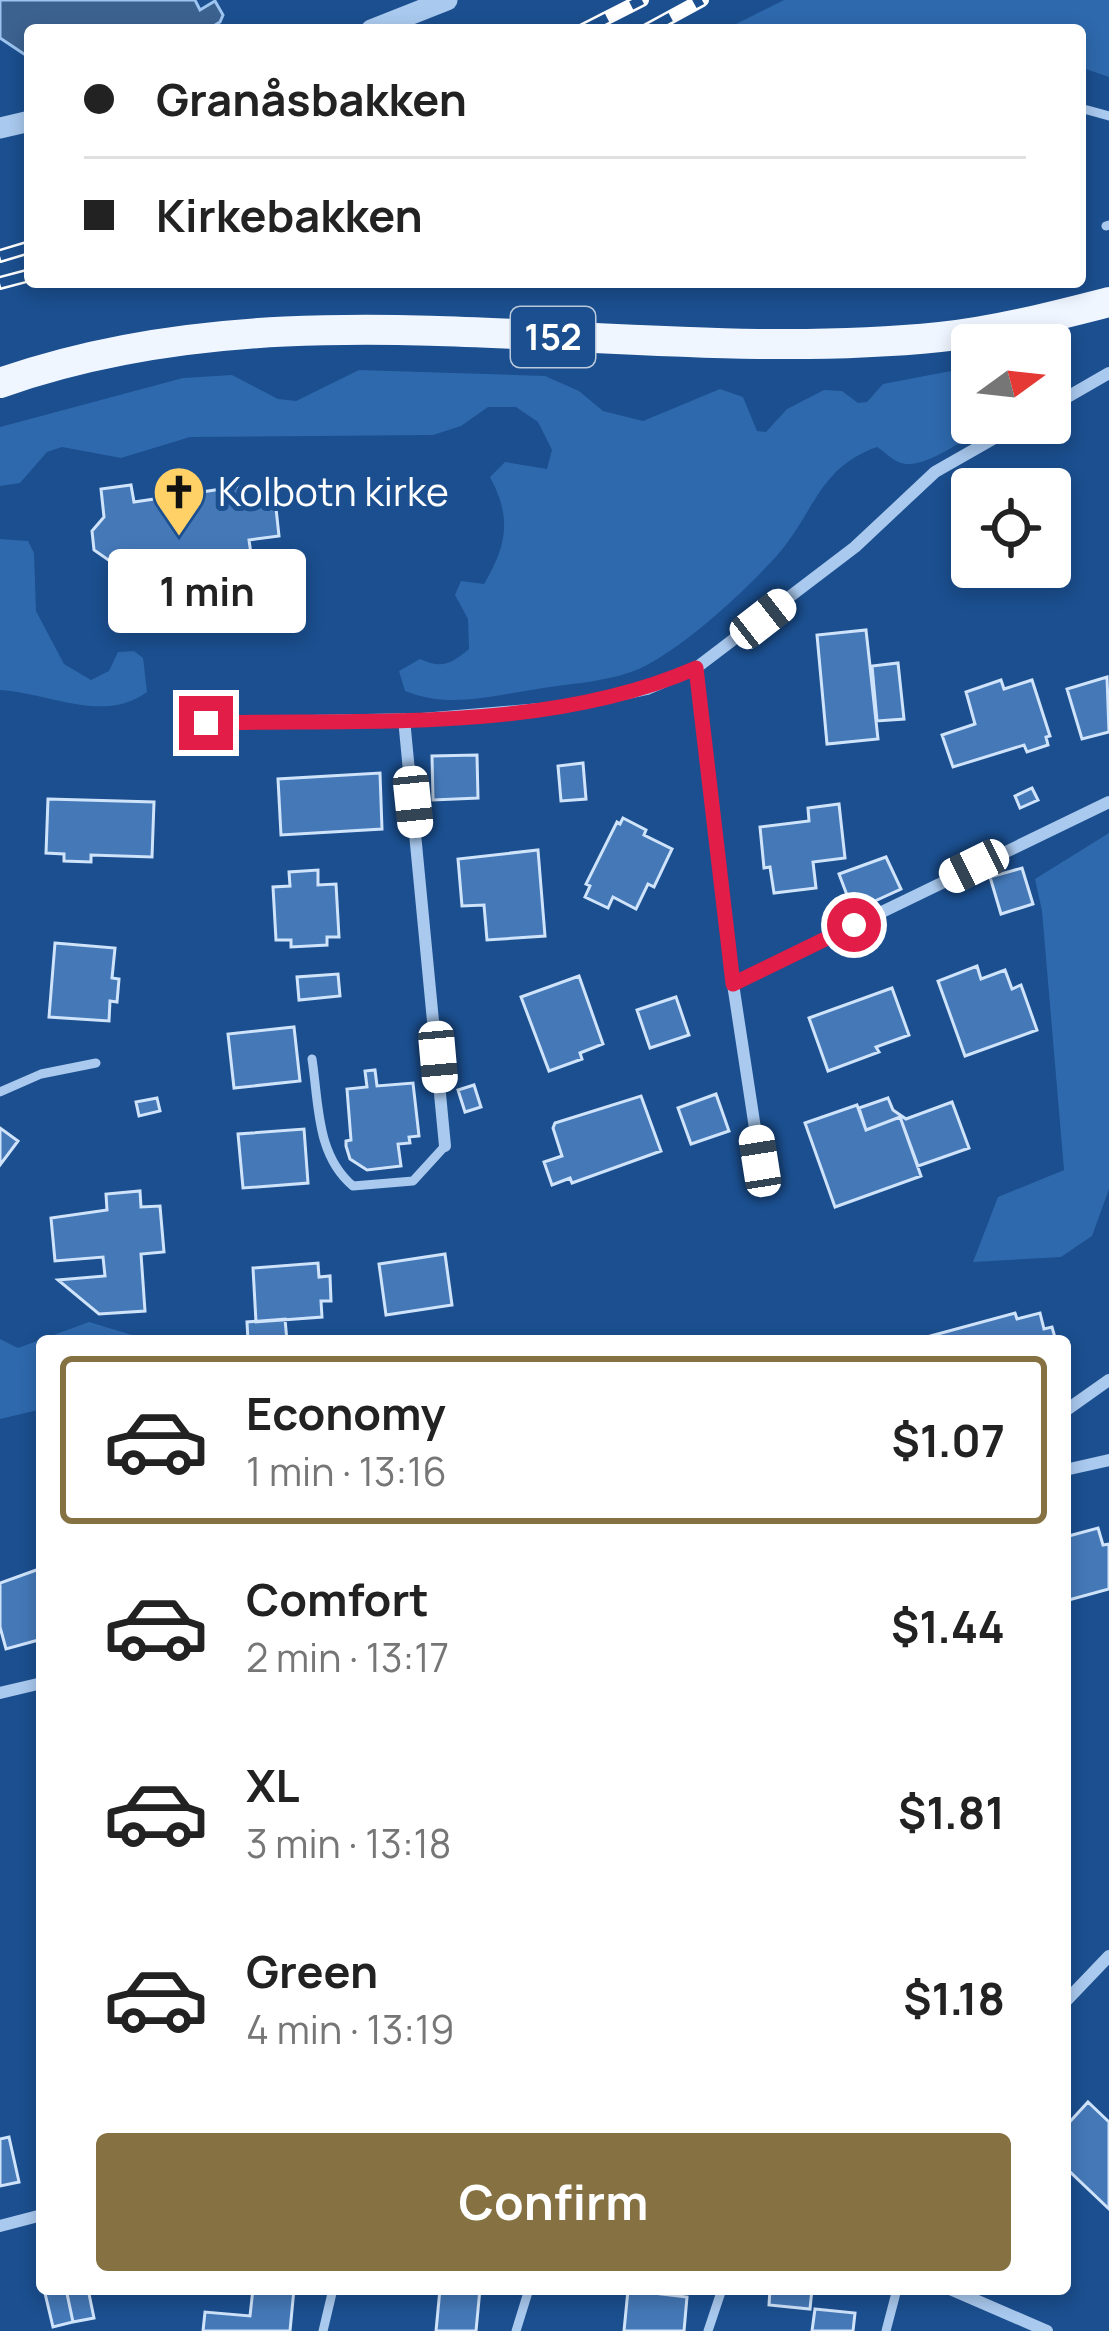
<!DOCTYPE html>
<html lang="en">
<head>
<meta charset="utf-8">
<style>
  :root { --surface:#fff; --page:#f6f6f6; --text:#222; --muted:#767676; --line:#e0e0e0; --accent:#857141 }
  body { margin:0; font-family:Manrope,sans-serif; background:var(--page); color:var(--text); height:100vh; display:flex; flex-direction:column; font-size:45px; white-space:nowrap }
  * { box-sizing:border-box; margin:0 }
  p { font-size:39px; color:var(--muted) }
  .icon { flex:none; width:66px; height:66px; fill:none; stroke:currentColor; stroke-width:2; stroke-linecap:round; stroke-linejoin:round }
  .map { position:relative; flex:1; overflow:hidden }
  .drawer { position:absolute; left:36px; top:1335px; width:1035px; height:960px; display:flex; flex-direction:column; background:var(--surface); border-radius:12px; box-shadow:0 6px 18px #0003 }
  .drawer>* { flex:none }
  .banner { position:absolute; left:24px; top:24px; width:1062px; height:264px; border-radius:12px; box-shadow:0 6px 18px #0003; display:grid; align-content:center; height:264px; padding:0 60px; background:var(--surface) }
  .needle { width:78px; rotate:75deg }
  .controls { position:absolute; left:951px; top:324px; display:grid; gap:24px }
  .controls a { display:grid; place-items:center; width:120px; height:120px; border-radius:12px; background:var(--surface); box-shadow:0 6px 18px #0003; font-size:60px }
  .end { position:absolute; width:54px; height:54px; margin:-27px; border:15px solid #e11d48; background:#fff; box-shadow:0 0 0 6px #fff }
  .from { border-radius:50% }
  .bubble { position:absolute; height:84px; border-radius:12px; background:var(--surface); box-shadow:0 6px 18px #0003; font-size:39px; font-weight:700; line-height:84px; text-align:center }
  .car { position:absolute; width:36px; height:72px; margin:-36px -18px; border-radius:15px; box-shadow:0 0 9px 3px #0007; background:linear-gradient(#fff 24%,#345 0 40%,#fff 0 76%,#345 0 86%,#fff 0) }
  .banner b { display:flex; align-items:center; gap:42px; height:114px; font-size:45px }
  .banner b+b { border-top:3px solid var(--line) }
  .banner i { width:30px; height:30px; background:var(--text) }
  ul { padding:21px 0 0; list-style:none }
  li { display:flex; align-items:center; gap:36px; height:168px; margin:0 24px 18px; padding:0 36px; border:6px solid transparent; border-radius:12px }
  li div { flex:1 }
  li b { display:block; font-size:45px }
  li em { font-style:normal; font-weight:700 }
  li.current { border-color:var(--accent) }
  li>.icon { width:108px; height:108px; stroke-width:1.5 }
  .button { display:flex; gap:24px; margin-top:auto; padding:24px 60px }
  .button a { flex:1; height:138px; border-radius:12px; background:var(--accent); color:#fff; font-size:48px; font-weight:700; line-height:138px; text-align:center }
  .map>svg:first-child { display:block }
  .green { fill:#2e69ad }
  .water { fill:#3c6290; stroke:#9cc4f0; stroke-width:3 }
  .building { fill:#4478b7; stroke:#cfe3fa; stroke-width:3 }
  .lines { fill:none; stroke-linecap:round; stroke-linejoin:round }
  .service { stroke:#a9c9ee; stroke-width:9 }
  .minor { stroke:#a9c9ee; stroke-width:12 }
  .tertiary { stroke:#a9c9ee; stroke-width:21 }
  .primary { stroke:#f0f6ff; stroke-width:30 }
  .rail-casing { stroke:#fff; stroke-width:14 }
  .rail { stroke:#1b4f8f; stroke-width:9; stroke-dasharray:27; stroke-linecap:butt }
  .route { stroke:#e11d48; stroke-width:15 }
  .labels { text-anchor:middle; stroke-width:10; stroke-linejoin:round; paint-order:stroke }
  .shield { fill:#1b4f8f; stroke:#bbcadd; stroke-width:3 }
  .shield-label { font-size:36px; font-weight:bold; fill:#fff }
  .poi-label { font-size:39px; fill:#fff; stroke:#1b4f8f; text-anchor:start }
</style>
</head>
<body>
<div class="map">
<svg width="1109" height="2331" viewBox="0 0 1109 2331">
  <rect width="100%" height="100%" fill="#1b4f8f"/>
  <!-- green -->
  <path class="green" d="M784,0H1109V77L1080,67V30H724Z
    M972,367V423H990C970,435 924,471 901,463C892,460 885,452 877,447C820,467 815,510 780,552C749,588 675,657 631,672C600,683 563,684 531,690C486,697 448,708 405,691L399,671L420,659C442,669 451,664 469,649L468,619L455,595L461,581L484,584C507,545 512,518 490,477L505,462L547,469L552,450L538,422L516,407H488L461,426L433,435L190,437L121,458L62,447L47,452L20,483L0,486V427L183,378L232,375L278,399L296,401L359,370L545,376L579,391L603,411L643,421L720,389L743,397L757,431L766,432L787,409L824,390L842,391L858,403L867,402L883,384Z
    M0,539L28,541L34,553L36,611L64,664L91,680L109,671L118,652L134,651L143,658L147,692C103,724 50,693 0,690Z
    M1109,833V1189L1092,1236L1061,1257L973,1262L998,1197L1064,1170L1042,911L1035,879Z
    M89,1322L152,1341H42V1409L0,1419V1339L18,1348Z"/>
  <!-- water -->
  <path class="water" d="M0,0H195L200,10L215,1L223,15L220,22L207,30H30V58L0,38Z"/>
  <!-- building -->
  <path class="building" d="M131,485L134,502L242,486L245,502L275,499L279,536L249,540L251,554L142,568L144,585L113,589L110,561L94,550L92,531L104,517L101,489Z
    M866,630L878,739L827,744L817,635Z
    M898,663L904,719L877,721L872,666Z
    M1107,677L1109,732L1082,739L1067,689Z
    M1001,680L1004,689L1032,680L1050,736L1046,737L1048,745L1027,752L1024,745L953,767L942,735L975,724L966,692Z
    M477,755L478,798L433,800L432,756Z
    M583,763L586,799L561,801L558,766Z
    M380,773L382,829L281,835L278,779Z
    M1032,788L1038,800L1020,808L1015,796Z
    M48,799L154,802L152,857L91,855V862L64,861V854L46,853Z
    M839,804L845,858L813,862L816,888L774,893L770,867L764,868L760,827L809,821L808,808Z
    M623,818L646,830L644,835L672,849L654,887L648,884L636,909L613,897L608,908L585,897L590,886L586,884L617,822L620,824Z
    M538,850L545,936L487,940L484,905L462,906L458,859Z
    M886,857L901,889L853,911L839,874Z
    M1022,868L1033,904L1001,914L990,877Z
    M318,870V885L336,884L339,937H327V945L291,947V940H276L273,887L290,886L289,872Z
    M55,943L115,948L112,978L119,979L117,1002L110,1001L109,1021L49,1017Z
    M977,966L981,979L1005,970L1012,989L1021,985L1037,1030L965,1056L938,981Z
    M338,974L340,996L299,1000L297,977Z
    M579,976L603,1044L580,1053L582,1059L549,1071L521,997Z
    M892,988L909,1035L876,1047L879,1052L828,1071L809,1018Z
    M676,997L689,1035L650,1048L637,1010Z
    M294,1027L300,1081L234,1088L228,1034Z
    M375,1070L377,1086L413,1083L419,1136L409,1137L410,1143L398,1144L401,1166L367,1170L350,1159L346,1146V1141L351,1140L347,1089L367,1087L365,1071Z
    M474,1085L481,1107L465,1112L458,1090Z
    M716,1094L729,1131L691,1144L678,1108Z
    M641,1096L661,1151L572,1183L570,1178L552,1185L544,1162L562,1156L553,1128L555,1123Z
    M157,1098L160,1111L139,1116L136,1102Z
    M888,1098L893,1110L906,1119L952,1102L969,1148L918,1166L900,1117L866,1130L859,1108Z
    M857,1105L866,1130L900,1117L921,1176L835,1207L805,1123Z
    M0,1128L18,1141L0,1165Z
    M304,1129L308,1183L243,1188L238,1134Z
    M140,1191L141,1207L160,1206L164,1252L141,1254L145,1311L99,1314L58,1280L105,1276L103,1257L55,1261L51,1218L107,1210L106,1194Z
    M445,1254L452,1305L386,1315L379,1264Z
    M318,1263L319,1277L330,1276L331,1301H321L322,1317L256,1322L253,1268Z
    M1015,1313L1017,1319L1040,1313L1044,1329L1052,1327L1056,1341H912Z
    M285,1319L287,1341H248L247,1322Z
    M1098,1528L1103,1545L1109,1544V1589L1065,1601V1537Z
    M42,1568V1639L6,1649L0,1627V1583Z
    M1088,2102L1109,2122V2209L1065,2167V2127Z
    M9,2137L19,2182L0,2186V2139Z
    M44,2289H66L73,2322L53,2327Z
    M66,2289H88L94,2318L73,2322Z
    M253,2289H294L290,2331H203L205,2312L250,2316Z
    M440,2289H480L476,2331H436Z
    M770,2289H812L810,2309L769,2305Z
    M628,2290L687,2297L684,2331H624Z
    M815,2309L855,2313L853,2331H812Z"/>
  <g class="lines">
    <!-- service -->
    <path class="service" d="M1080,108L1109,116
      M1106,226L1109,225
      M312,1059C319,1104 316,1155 353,1186L413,1181L445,1146
      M0,1092L41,1074L96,1063
      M323,2331L333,2289
      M516,2331L529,2289
      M708,2331L722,2289
      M886,2331L897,2289"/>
    <!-- minor -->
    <path class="minor" d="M1050,407L1109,373
      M696,668L733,984L760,1161
      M404,719L445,1146
      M206,723L422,719L564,707L647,689L696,668L855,547L935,472L1021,423
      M733,984L1109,802
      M1065,1411L1109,1380
      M1065,1470L1109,1460
      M0,1693L42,1683
      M1065,2002L1109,1956
      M0,2226L42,2215
      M950,2289L1047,2331"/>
    <!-- tertiary -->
    <path class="tertiary" d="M371,30L447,0
      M0,128L30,121"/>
    <!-- primary -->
    <path class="primary" d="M0,383C304,276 627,369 940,337C997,331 1054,316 1109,302"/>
    <!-- rail casing -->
    <g class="rail-casing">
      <path id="rail" d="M583,30L642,0
        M647,30L702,0
        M0,256L30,247
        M0,283L30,275"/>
    </g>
    <!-- rail -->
    <use href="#rail" class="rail"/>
  </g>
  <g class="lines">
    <!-- route -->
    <path class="route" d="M206,723C366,719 548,733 696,668L733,984L854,925"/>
  </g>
  <!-- icons -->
  <defs>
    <g id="church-pin" transform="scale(2.7)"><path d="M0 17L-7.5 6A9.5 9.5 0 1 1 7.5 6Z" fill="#ffd166" stroke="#1b4f8f"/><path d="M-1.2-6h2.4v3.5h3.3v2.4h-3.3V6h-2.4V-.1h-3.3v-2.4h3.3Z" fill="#111"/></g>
  </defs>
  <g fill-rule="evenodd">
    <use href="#church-pin" x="179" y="492"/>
  </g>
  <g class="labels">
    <!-- shield labels -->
    <rect class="shield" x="511" y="307" width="84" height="60" rx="9"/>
    <g class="shield-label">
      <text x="553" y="350">152</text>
    </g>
    <!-- poi labels -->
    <g class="poi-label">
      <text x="218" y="506">Kolbotn kirke</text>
    </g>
  </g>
</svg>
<div class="controls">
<a><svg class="needle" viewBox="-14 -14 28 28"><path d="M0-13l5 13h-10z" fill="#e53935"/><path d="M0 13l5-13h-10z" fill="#767676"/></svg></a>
<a><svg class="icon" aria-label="locate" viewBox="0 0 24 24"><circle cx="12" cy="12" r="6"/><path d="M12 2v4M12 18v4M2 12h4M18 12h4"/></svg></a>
</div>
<i class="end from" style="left:854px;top:925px"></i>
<i class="end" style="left:206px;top:723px"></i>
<div class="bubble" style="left:108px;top:549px;width:198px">1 min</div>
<i class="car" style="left:763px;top:619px;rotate:52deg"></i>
<i class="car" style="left:413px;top:802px;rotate:174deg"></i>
<i class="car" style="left:974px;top:866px;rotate:244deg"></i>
<i class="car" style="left:438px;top:1057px;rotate:175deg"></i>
<i class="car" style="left:760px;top:1161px;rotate:351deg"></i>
<div class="banner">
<b><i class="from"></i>Granåsbakken</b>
<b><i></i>Kirkebakken</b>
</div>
<section class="drawer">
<ul>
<li class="current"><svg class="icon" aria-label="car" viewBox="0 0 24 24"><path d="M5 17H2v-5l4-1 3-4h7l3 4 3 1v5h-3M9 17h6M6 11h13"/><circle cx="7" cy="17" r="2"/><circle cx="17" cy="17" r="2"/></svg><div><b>Economy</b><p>1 min · 13:16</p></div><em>$1.07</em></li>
<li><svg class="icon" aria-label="car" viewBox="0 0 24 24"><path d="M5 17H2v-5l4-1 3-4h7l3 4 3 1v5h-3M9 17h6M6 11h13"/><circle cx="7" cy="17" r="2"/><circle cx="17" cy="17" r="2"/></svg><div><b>Comfort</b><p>2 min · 13:17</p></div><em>$1.44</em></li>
<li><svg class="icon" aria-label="car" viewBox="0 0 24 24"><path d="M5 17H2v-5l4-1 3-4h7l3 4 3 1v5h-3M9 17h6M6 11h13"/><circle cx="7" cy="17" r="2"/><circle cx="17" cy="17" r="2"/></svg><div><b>XL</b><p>3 min · 13:18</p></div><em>$1.81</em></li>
<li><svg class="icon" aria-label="car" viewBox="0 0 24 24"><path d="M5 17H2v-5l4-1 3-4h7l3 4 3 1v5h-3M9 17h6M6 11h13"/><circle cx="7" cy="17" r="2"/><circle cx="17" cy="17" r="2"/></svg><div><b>Green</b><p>4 min · 13:19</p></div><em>$1.18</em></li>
</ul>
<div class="button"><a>Confirm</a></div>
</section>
</div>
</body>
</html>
